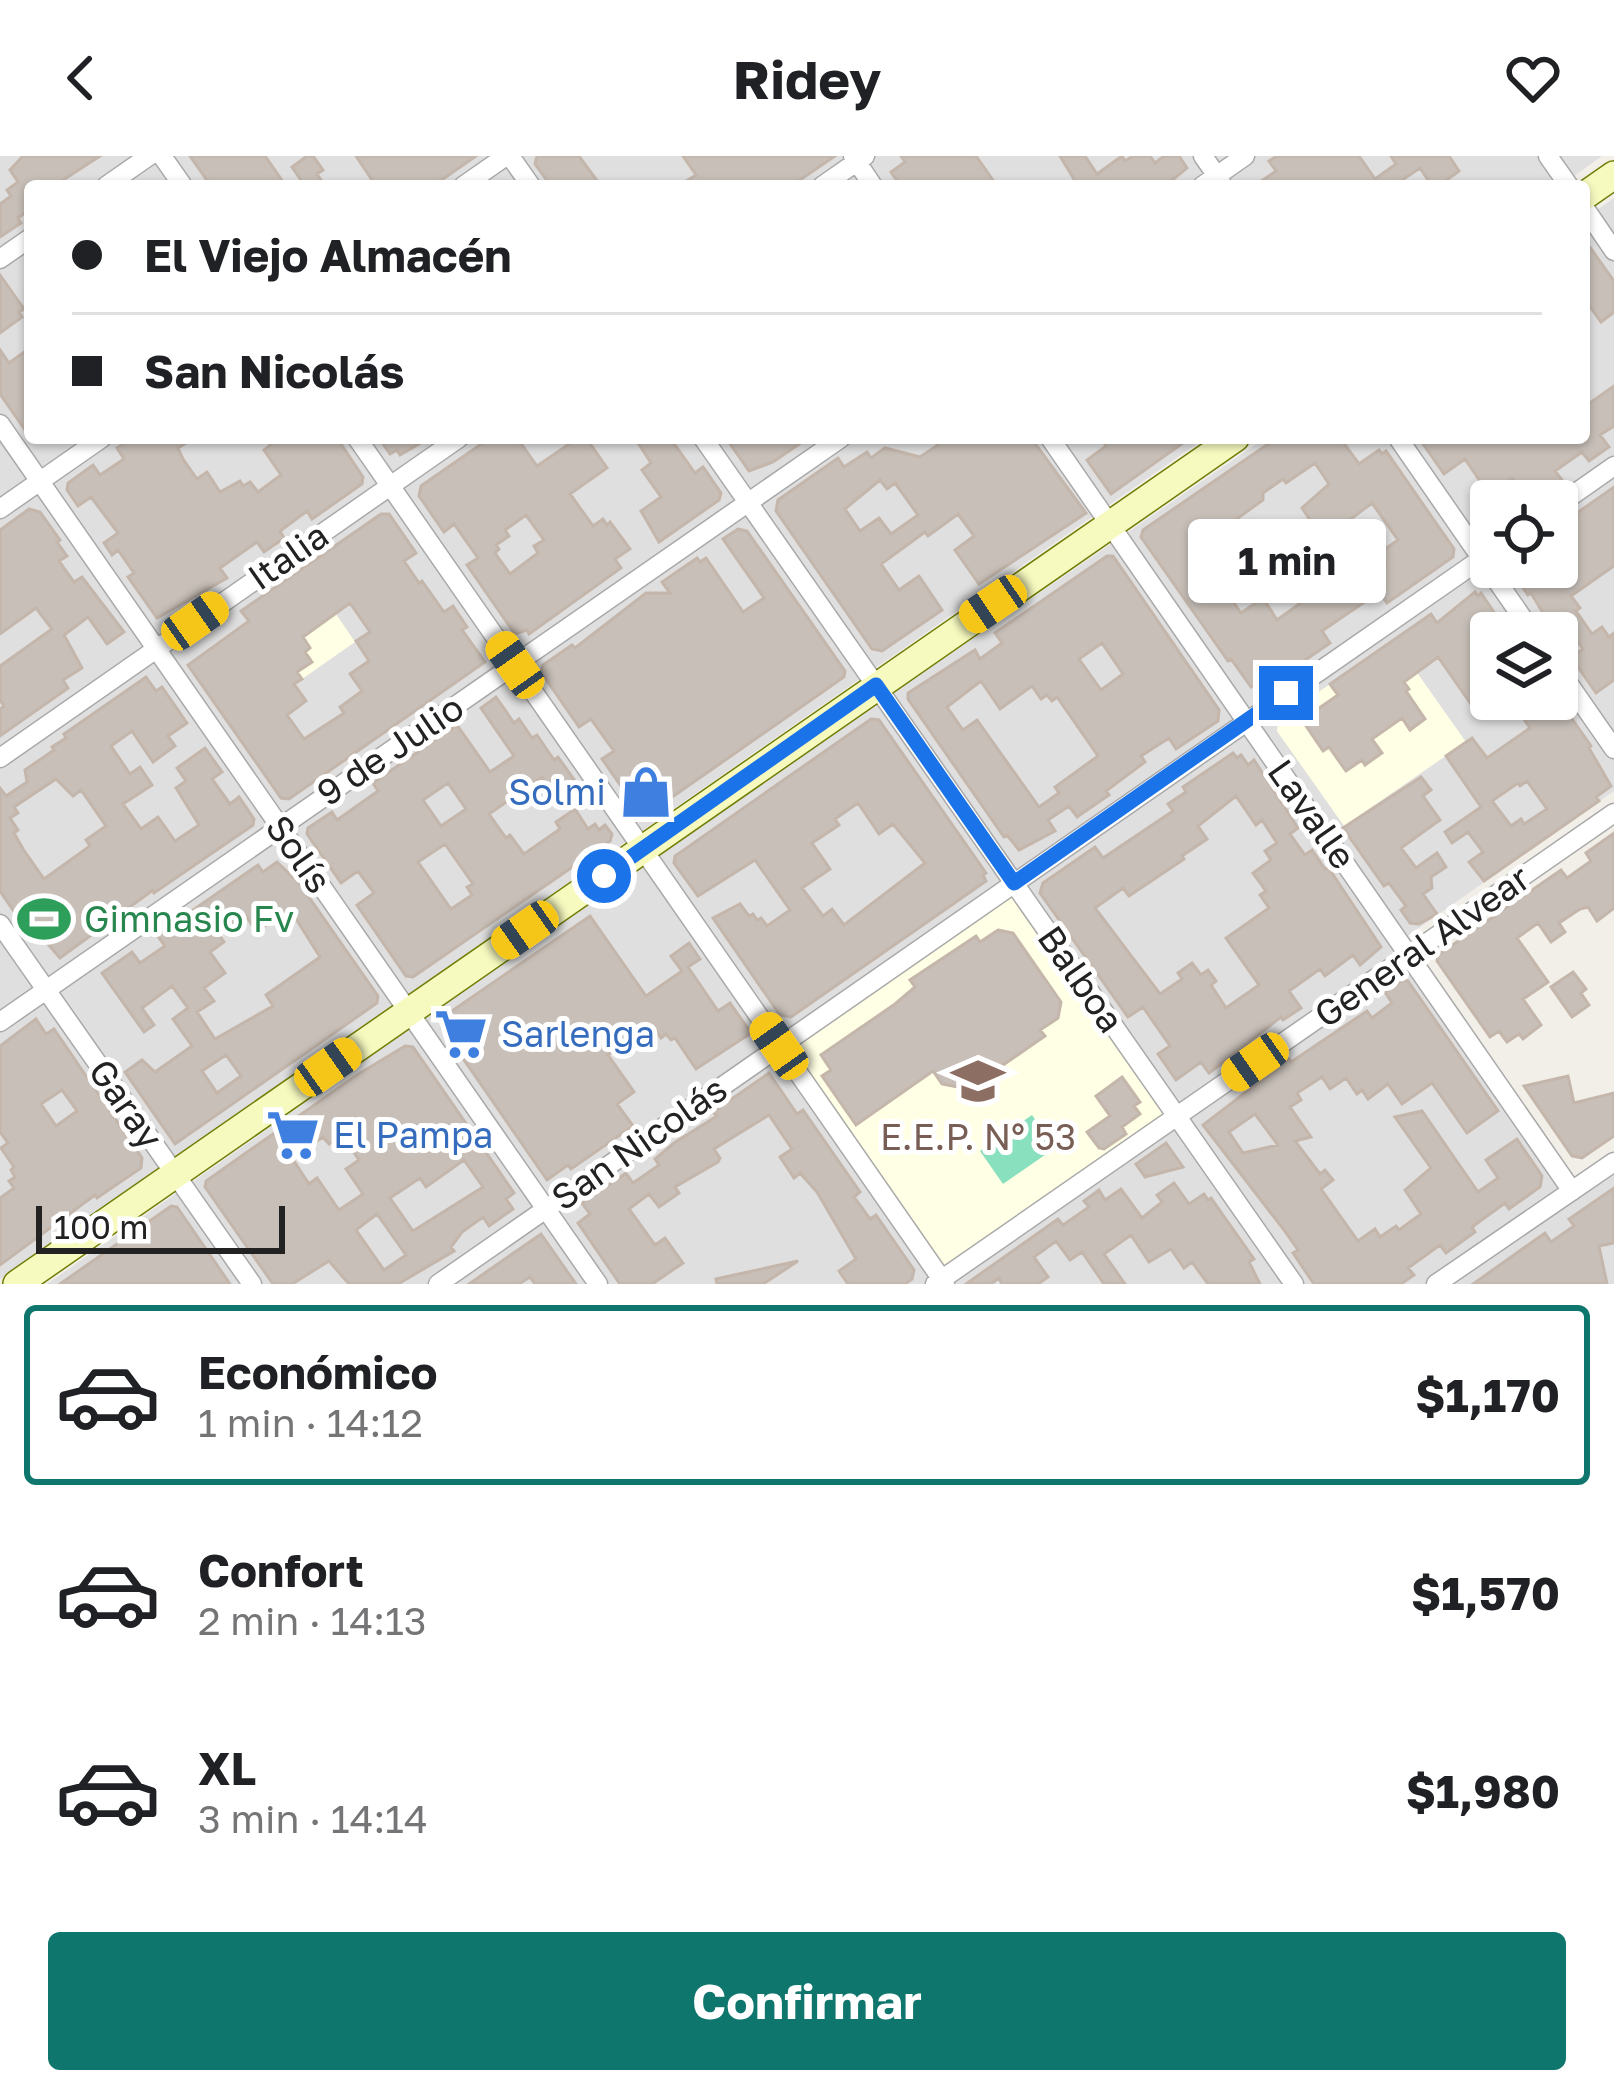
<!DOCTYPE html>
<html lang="es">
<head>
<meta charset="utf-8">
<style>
  :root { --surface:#fff; --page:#f2f2f2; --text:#202124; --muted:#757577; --line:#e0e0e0; --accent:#0f766e }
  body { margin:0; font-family:"Golos Text",sans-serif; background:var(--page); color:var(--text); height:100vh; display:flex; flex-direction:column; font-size:45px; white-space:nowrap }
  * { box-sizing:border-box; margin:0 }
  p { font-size:39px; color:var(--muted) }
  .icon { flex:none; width:66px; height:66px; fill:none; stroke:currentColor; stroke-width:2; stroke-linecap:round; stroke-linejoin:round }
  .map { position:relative; height:1128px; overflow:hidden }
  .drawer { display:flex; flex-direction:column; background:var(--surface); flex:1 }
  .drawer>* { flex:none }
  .top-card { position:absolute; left:24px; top:24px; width:1566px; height:264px; border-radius:12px; box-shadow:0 3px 9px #0004; display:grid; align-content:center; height:264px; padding:0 48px; background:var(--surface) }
  .buttons { position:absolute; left:1470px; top:324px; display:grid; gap:24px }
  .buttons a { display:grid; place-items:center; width:108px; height:108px; border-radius:12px; background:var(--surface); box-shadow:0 3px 9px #0004; font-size:60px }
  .scale { position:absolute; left:36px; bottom:30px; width:249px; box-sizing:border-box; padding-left:12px; border:6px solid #222; border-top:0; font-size:33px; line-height:42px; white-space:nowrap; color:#222; -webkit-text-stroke:9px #fff; paint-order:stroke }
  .end { position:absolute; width:54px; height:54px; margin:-27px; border:15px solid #1a73e8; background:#fff; box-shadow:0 0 0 6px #fff }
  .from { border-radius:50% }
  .bubble { position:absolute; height:84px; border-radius:12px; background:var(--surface); box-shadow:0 3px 9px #0004; font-size:39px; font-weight:700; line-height:84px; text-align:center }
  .car { position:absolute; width:36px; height:72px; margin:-36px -18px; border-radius:15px; box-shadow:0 0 9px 3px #0007; background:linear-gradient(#f5c518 24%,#345 0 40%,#f5c518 0 76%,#345 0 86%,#f5c518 0) }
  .top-card b { display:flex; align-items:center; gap:42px; height:114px; font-size:45px }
  .top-card b+b { border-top:3px solid var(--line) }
  .top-card i { width:30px; height:30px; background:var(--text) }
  ul { padding:21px 0 0; list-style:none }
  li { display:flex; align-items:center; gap:36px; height:180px; margin:0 24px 18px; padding:0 24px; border:6px solid transparent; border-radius:12px }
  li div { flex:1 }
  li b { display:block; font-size:45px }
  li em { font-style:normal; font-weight:700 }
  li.selected { border-color:var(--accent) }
  li>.icon { width:108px; height:108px; stroke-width:1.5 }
  .button { display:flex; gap:24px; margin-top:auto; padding:24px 48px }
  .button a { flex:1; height:138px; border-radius:12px; background:var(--accent); color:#fff; font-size:48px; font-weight:700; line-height:138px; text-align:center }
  header { display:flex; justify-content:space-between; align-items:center; height:156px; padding:0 48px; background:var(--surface); font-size:54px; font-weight:700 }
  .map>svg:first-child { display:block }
  .residential { fill:#e0dfdf; fill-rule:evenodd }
  .education { fill:#ffffe5 }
  .pitch { fill:#88e0be }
  .building { fill:#c7bfb8; stroke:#c4b6ab; stroke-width:3; fill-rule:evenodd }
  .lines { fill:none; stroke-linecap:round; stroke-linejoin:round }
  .minor-casing { stroke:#a9a9a9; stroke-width:21 }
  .secondary-casing { stroke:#707d05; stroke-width:30 }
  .minor { stroke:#fff; stroke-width:18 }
  .secondary { stroke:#f7fabf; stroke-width:27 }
  .route { stroke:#1a73e8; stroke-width:15 }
  .labels { text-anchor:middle; stroke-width:10; stroke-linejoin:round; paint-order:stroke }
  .street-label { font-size:36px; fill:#222; stroke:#fff }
  .shop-label { font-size:36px; fill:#366cbe; stroke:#fff; text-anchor:start }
  .leisure-label { font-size:36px; fill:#27864d; stroke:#fff; text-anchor:start }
  .education-label { font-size:36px; fill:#785e54; stroke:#fff }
</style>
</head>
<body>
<header><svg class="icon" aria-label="back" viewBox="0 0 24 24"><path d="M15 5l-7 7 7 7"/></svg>Ridey<svg class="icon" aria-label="heart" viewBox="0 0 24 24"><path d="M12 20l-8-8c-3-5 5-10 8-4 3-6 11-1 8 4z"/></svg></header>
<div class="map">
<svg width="1614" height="1128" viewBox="0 0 1614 1128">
  <rect width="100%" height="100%" fill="#f2efe9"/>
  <!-- residential -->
  <path class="residential" d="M0,0H1602L1560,30H30V282H1205L0,1123Z
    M1614,42V635L1392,791L1570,1048L1614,1019V1128H47L638,713L1265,282H1584V63ZM1491,345H1557V411H1491ZM1491,477H1557V543H1491Z"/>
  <!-- education -->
  <path class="education" d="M304,411L355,486L302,523L249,449Z
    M1394,484L1466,586L1344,670L1277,575L1278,564Z
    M1014,727L1177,960L942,1123L779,889Z"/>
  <!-- pitch -->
  <path class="pitch" d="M1032,959L1055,992L1003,1028L980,995Z"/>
  <!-- building -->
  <path class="building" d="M23,0H100L54,30H30V53L18,62L21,67L0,81V48L11,40L7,34L18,26L10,14Z
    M190,0H265L286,30H211Z
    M307,0H313L323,14L317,18L325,30H305L292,11Z
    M356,0H476L433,30H376Z
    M537,0H579L601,30H551L535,8Z
    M683,0H835L791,30H678L696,19Z
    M901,0H976L997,30H901L891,16L905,6Z
    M1060,0H1085L1097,18L1122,0L1125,5L1133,0H1150L1155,7L1164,0H1179L1187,12L1165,30H1078Z
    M1277,0H1359L1375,23L1396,8L1391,0H1449L1459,15L1438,30H1432L1420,12L1393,30H1254L1276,15L1269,5Z
    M1584,83L1614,125V156L1601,166L1584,142Z
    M0,119L24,153L19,156L22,161L0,177Z
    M30,192V281L0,238V194L9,207Z
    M1614,230V270L1600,279L1609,291L1589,305L1582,296L1555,315L1562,324L1532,345L1512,322L1488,337L1465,303L1444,318L1419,282H1584V251Z
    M132,282H194L178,292L183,303L197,323L207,316L220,336L240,325L243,330L250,326L258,336L281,319L264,294L279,282H337L363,321L362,328L312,363L307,355L280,375L284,382L264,396L257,386L220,412L227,422L157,462L128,421L134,417L118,394L112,399L104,387L118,377L91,341L78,350L67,334L68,327L93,309L100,319L124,303L117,292Z
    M379,282H429L400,299L397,294L390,298Z
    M490,282H517L537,310L578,282H586L607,312L570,338L593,370L603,363L607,369L610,366L630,393L615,403L621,412L529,478L527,474L515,478L467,409L478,402L454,368L444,376L419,340L421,330ZM526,359L544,384L534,390L538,397L510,418L495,397L499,393L496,389L509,380L505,374Z
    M635,282H670L695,317L703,311L721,337L719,344L659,386L641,355L661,341L642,314L651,307Z
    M726,282H808L773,306L749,315Z
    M933,282H1031L1086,357L979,428L955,394L974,380L958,358L928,380L925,376L881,408L899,434L919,420L942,454L882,495L872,493L776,355L778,344L838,302L844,311L867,296L871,302L885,292L920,301L938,289ZM880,324L887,333L895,327L918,359L891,378L879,362L860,375L845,353Z
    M1101,282H1190L1111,338L1087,304L1106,290Z
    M1277,282H1340L1359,308L1379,294L1382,298L1386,295L1454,393L1453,401L1387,447L1379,436L1322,475L1330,487L1285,518L1280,511L1251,531L1231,503L1228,505L1141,381L1143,374ZM1315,307L1329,328L1302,352L1310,364L1291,377L1297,389L1274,405L1302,446L1277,464L1263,442L1241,457L1227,437L1222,441L1207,420L1244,386L1231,367L1263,344V337L1283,323L1286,327ZM1372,347L1398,384L1378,398L1386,409L1352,432L1348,426L1338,434L1318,406L1344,387L1335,375Z
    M1614,331V410L1571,440L1580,452L1576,455L1592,478L1602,471L1609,481L1614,477V524L1596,537L1571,501L1583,493L1566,469L1555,477L1531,437L1528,439L1515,420L1517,411H1557V371Z
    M29,353L40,356L60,384L57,386L67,400L59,405L74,426L82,421L124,476L107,488L88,461L64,479L82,512L63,524L68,532L0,580V553L4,550L0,544V510L52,473L36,452L0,478V374Z
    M381,358H389L416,397L404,405L419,427L422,425L444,456L453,450L467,471L462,474L485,506L289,643L281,642L188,509L249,465L241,455ZM350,447L370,476L356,485L369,505L350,518L362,535L340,551L344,557L304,583L287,559L306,545L294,528L302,523L297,516L312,506L305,496L310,492L303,481Z
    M738,373L747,375L845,515L844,521L648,658L639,656L602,603L614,595L591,563L579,571L541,516L543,509L572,489L575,492L646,437H670L662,426L697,402L700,406L706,402L743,456L764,442L723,383Z
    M1107,400H1113L1219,554L1218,565L1176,593L1169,582L1141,600L1145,606L1106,635L1109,639L1077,661L1069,650L1048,664L1055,675L1019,694L1007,679L1004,681L908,543V537L975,494L980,503L1002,487L995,477ZM1102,487L1123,518L1101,534L1079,503ZM981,525L1000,553L1032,530L1041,543L1047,539L1052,545L1057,541L1098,600L1055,631L1059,637L1039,651L977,564L963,574L947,551Z
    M1475,436L1478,440L1481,437L1508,477H1491V539L1473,551L1438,501L1404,526L1409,533L1406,535L1425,563L1410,574L1402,562L1372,583L1382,597L1365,609L1362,604L1346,615L1329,591L1323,595L1302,564L1338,539L1330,528L1431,458L1437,467Z
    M146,521L156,535L162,531L187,567L168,580L175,590L153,606L132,575L111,590L130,618L140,611L152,629L123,648L141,673L158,661L175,685L199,669L176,632L186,625L177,612L205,592L222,616L212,623L230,648L239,641L254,663L253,669L154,737L153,734L60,802L40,779L33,783L0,735V632L6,640L27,626L25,614L54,594L52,591L66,582L64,578ZM56,623L73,640L81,634L106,670L86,684L90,690L44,723L23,693L14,677L18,674L10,662L18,657L14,651Z
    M496,541L514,567L519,563L532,582L537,579L554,604L558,601L580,632L559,647L542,621L489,658L506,682L510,679L524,698L560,673L556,666L575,653L588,673L595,668L599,674L605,669L612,678L610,685L413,821L406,820L357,749L374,737L358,715L341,727L307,678L308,672L332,656L337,664L378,635L373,627L457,569L490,616L514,600L481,552ZM448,627L466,653L441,670L423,644ZM445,688L473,728L467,731L472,739L451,753L418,706Z
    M1510,543H1558L1591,590L1589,592L1611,630L1596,641L1599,645L1484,725L1469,706L1483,696L1468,676L1452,687L1445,676L1481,651L1446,600L1472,582L1487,602L1530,572ZM1527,625L1547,653L1524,668L1521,663L1511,670L1492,645L1518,627L1520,630Z
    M871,563L879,564L986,717L983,719L986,725L791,861L780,859L713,762L740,748L749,760L753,758L757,764L761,762L767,770L790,754L755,704L698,740L674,707L675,700ZM858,647L879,678L893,668L925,707L844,769L832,753L823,760L802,732L830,713L812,687L839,669L835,663Z
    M1233,597L1237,602L1241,599L1248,609L1254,604L1298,672L1290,678L1305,699L1312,694L1325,713L1328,711L1381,791L1360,809L1353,799L1325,820L1320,813L1289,835L1301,852L1283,864L1281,861L1209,917L1201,906L1176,924L1158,898L1170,890L1143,851L1128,861L1040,737L1043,727L1095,691L1103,702L1173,655L1168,648L1186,636L1183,631ZM1236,640L1256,669L1262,664L1277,687L1265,695L1271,704L1253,717L1266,735L1260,739L1269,752L1226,782L1259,829L1226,852L1211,829L1216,825L1208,814L1201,819L1192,807L1178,817L1182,823L1160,838L1095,752L1123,732L1129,740L1184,703L1182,700L1207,683L1198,670Z
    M1421,621L1431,634L1423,640L1440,664L1401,692L1416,712L1437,697L1446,711L1431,721L1432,732L1423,738L1437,758L1419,768L1410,767L1401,754L1406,750L1389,727L1384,730L1343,672Z
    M1614,677V752L1597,765L1588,751L1580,753L1559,767L1565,776L1551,786L1538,767L1517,782L1548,826L1523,843L1541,869L1523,883L1519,878L1507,886L1499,875L1490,881L1437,805L1438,799L1561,714L1567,722L1591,705L1586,697Z
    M277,706L299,727L378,840L377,847L175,988L125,916L142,904L155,916L192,890L173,863L188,852L172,830L142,852L154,869L144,876L102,817L132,796L140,807L165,790L157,779L258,709L263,716ZM291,755L320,801L266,839L273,850L215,883L197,856L214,845L204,832L225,817L210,796L224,786L219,779L246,760L256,775ZM226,899L241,920L217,937L202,915Z
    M590,760L646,840L682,815L671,800L689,787L700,803L688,811L718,855L730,847L751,877L696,913L675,882L671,884L666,878L661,882L652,869L608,899L634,936L617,948L633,970L571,1013L568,1009L547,1024L442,872L443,861Z
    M998,774L1013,777L1061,846L1058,862L1040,874L1045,880L980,925L975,919L957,931L942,928L933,915L856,969L822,920L831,914L821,899L895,848L915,831L910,824L976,780L980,786Z
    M1573,816L1586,833L1581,837L1589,849L1572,861L1551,831Z
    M1403,824L1408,825L1498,955L1467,977L1432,927L1402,948L1388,928L1368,943L1362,934L1357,938L1346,922L1330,933L1322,921L1297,937L1301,944L1290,951L1311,981L1295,985L1320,1018L1325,1014L1333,1024L1321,1033L1358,1085L1375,1073L1380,1081L1396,1070L1399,1074L1421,1058L1405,1034L1431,1012L1395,961L1422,955L1478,1036L1498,1022L1486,1004L1517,983L1542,1020L1540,1031L1509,1053L1505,1047L1472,1071L1475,1076L1446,1097L1440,1089L1408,1112L1414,1119L1401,1128H1314L1293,1097L1298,1094L1284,1074L1203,969L1289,903L1291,906L1367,855L1372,862L1392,847L1385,836ZM1255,958L1278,989L1243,997L1229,976Z
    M36,863L46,878L54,873L142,1002L141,1012L97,1042L95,1039L0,1109V1042L14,1032L9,1025L15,1021L11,1014L14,1011L1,992L8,987L0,976V890ZM62,934L77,955L56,970L41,948Z
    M405,890L413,891L514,1037L506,1043L513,1053L489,1070L483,1061L462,1076L451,1091L454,1095L398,1128H349L329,1105L292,1128H273L205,1031L206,1025L357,919ZM342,979L359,1004L346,1013L363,1038L339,1054L317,1022L309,1028L292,1002L323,981L329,988ZM464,1004L483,1031L413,1075L390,1042L420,1022L426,1031ZM377,1058L406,1099L384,1114L356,1074Z
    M769,917L797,958L803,954L860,1036L854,1041L870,1063L876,1059L914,1114L912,1123L905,1128H848L839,1115L856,1103L817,1036L800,1017L794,1022L780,1001L792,993L769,959L714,993L720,1002L718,1006L675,1031L679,1037L659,1051L649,1038L629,1053L655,1089L665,1082L683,1107L652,1128H620L578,1067L590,1058L582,1047L626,1017L633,1027L659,1009L655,1003L674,987L717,960L713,956Z
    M1568,920L1574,947L1614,937V980L1582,1002L1572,1000L1524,930Z
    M1122,921L1140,946L1134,950L1140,958L1122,971L1126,978L1104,993L1099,992L1087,976L1110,960L1096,940Z
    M1166,987L1183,1011L1145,1021L1136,1008Z
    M1174,1027L1189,1048L1204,1038L1208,1044L1211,1042L1254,1103L1249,1106L1260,1128H1208L1192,1106L1184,1112L1171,1093L1149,1106L1131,1079L1104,1098L1125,1128H1104L1082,1096L1070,1104L1056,1085L1034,1101L1048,1121L1038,1128H1002L999,1122L991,1128H966L1058,1063L1063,1069L1089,1051L1084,1045L1099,1034L1105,1044L1121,1033L1142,1062L1162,1046L1157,1039Z
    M1614,1032V1087L1599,1090L1607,1128H1473L1545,1077L1551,1086L1574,1070L1569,1063Z
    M171,1050L177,1051L230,1128H60Z
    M541,1078L576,1128H535L530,1121L519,1128H469Z
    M798,1105L763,1128H717L716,1123Z"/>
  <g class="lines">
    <!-- minor casing -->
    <g class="minor-casing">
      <path id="minor" d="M162,0L183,30
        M510,0L531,30
        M853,0L873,30
        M1203,0L1221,26
        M1548,0L1569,30
        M106,30L149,0
        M463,30L506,0
        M822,30L865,0
        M1202,30L1245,0
        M1584,51L1614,95
        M0,103L30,82
        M0,268L598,1128
        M357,282L945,1128
        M703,282L1294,1128
        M1050,282L1572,1035
        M1398,282L1533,477
        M1557,350L1614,310
        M0,353L102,282
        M1557,511L1614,593
        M0,602L459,282
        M0,768L252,1128
        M0,866L841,282
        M438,1128L1491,396
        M935,1128L1614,657
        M1436,1128L1614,1006"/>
    </g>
    <!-- secondary casing -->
    <g class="secondary-casing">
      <path id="secondary" d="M1584,40L1614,19
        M17,1128L1235,282"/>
    </g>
    <!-- minor -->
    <use href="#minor" class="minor"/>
    <!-- secondary -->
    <use href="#secondary" class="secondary"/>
  </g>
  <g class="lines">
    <!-- route -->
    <path class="route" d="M604,720L876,529L1014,727L1286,537"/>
  </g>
  <!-- icons -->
  <defs>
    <g id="shop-bare" transform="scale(4.14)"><path d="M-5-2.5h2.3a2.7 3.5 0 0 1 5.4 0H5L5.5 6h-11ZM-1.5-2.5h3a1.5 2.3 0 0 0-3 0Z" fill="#3f7fe0" stroke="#fff" stroke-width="2.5" paint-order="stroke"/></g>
    <g id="stadium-bare" transform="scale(4.14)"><path d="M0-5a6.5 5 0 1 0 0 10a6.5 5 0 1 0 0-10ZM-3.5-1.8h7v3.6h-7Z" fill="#2e9e5b" stroke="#fff" stroke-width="2.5" paint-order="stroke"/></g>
    <g id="supermarket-bare" transform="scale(4.14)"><path d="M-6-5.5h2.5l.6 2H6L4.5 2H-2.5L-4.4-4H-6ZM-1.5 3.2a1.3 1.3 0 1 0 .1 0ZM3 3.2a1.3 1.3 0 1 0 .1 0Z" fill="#3f7fe0" stroke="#fff" stroke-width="2.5" paint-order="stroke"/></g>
    <g id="school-bare" transform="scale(4.14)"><path d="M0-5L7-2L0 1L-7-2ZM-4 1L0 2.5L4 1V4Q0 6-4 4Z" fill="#8d6e63" stroke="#fff" stroke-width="2.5" paint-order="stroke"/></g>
  </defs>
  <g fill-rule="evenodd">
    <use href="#shop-bare" x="646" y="636"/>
    <use href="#stadium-bare" x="44" y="763"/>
    <use href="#supermarket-bare" x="461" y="878"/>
    <use href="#school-bare" x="978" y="925"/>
    <use href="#supermarket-bare" x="293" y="979"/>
  </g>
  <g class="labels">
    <!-- street labels -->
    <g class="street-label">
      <text transform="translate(288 400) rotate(-35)" y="13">Italia</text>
      <text transform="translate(390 594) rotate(-34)" y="13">9 de Julio</text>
      <text transform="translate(1312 658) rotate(55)" y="13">Lavalle</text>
      <text transform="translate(299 698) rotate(55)" y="13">Solís</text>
      <text transform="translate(1422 790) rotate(-35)" y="13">General Alvear</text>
      <text transform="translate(1081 823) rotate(55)" y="13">Balboa</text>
      <text transform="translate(126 948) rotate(55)" y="13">Garay</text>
      <text transform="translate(639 987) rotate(-35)" y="13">San Nicolás</text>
    </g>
    <!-- shop labels -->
    <g class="shop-label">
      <text x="606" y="649" text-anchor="end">Solmi</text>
      <text x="501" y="891">Sarlenga</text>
      <text x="333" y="992">El Pampa</text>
    </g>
    <!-- leisure labels -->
    <g class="leisure-label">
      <text x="84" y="776">Gimnasio Fv</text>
    </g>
    <!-- education labels -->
    <g class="education-label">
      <text x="978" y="994">E.E.P. N° 53</text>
    </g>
  </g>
</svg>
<div class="buttons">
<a><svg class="icon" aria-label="locate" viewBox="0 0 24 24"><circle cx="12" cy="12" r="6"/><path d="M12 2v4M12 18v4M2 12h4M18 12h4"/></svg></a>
<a><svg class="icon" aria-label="layers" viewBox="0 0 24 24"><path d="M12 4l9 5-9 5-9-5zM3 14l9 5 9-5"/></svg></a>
</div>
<div class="scale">100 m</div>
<i class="end from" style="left:604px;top:720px"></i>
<i class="end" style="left:1286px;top:537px"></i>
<div class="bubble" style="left:1188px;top:363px;width:198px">1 min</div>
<i class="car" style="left:993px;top:448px;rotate:236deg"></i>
<i class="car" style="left:195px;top:465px;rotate:55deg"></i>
<i class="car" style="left:515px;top:509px;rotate:325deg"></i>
<i class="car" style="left:525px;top:774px;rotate:235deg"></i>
<i class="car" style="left:779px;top:890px;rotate:325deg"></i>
<i class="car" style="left:1255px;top:906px;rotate:235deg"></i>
<i class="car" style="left:328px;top:911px;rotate:55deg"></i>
<div class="top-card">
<b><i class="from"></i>El Viejo Almacén</b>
<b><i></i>San Nicolás</b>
</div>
</div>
<section class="drawer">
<ul>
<li class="selected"><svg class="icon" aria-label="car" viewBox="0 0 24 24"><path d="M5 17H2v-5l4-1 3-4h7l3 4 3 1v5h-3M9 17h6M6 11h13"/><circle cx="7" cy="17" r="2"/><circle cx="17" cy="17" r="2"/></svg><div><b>Económico</b><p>1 min · 14:12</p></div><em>$1,170</em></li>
<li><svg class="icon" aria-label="car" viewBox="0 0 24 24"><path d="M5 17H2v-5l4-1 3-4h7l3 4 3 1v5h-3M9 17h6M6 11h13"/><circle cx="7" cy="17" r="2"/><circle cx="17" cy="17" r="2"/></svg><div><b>Confort</b><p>2 min · 14:13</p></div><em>$1,570</em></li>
<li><svg class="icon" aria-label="car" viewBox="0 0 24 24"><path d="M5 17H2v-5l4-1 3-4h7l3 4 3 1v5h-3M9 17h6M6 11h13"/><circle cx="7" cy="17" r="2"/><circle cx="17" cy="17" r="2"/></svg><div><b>XL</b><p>3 min · 14:14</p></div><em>$1,980</em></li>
</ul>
<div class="button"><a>Confirmar</a></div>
</section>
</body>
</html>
